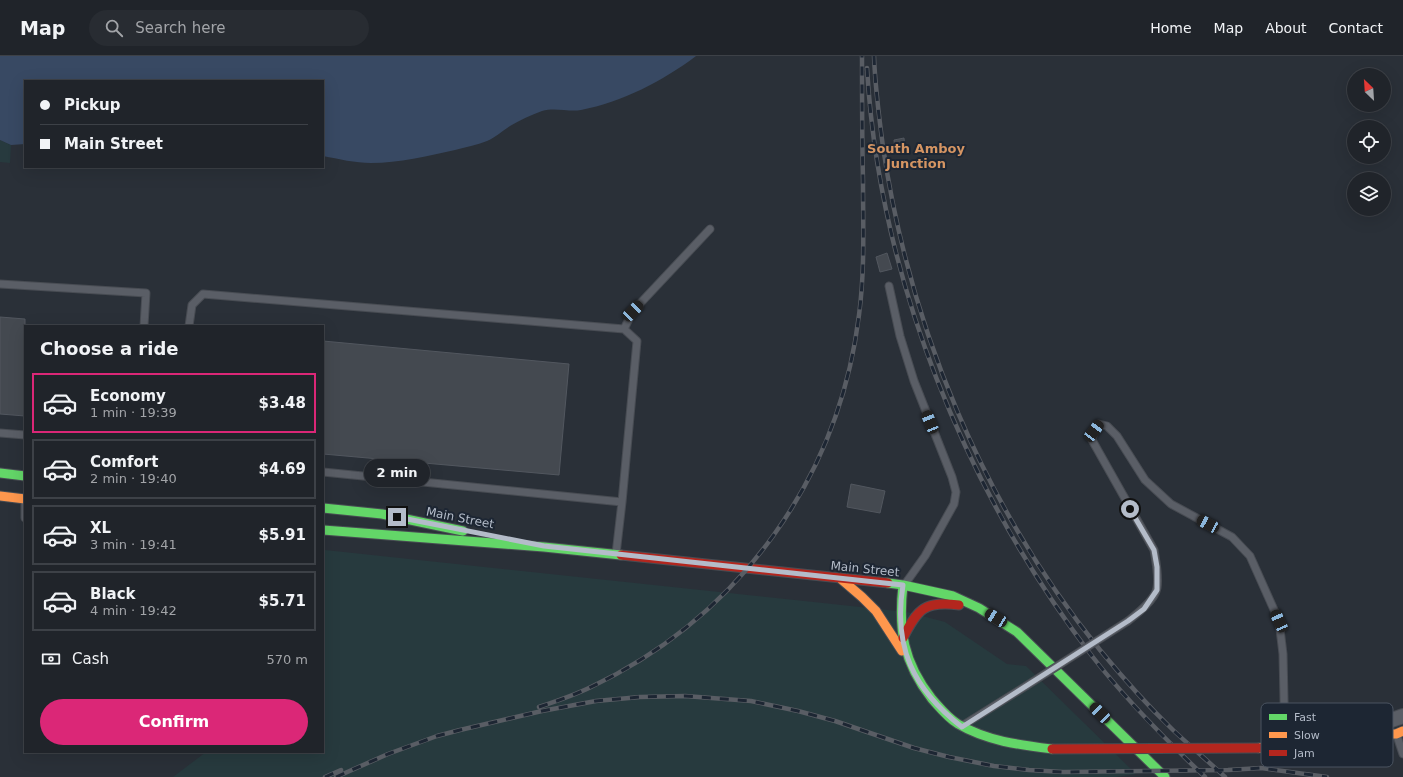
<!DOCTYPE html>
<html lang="en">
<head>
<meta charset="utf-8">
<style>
  :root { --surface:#20242a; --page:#282c32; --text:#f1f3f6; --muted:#a2a4a8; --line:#3d4147; --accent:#db2777 }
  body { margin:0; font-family:"DejaVu Sans",sans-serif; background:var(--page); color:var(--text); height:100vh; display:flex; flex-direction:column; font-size:15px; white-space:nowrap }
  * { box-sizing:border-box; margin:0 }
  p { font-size:13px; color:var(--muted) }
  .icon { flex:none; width:22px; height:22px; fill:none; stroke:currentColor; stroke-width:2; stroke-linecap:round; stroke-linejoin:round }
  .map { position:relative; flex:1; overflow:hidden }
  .panel { position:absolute; left:24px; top:269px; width:300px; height:428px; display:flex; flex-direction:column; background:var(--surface); border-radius:0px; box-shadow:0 4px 16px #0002,0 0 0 1px var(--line) }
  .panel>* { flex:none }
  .banner { position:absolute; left:24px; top:24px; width:300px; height:88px; border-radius:0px; box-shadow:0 4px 16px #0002,0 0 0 1px var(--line); display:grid; align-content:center; height:88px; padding:0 16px; background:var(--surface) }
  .needle { width:26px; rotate:335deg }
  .fabs { position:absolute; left:1347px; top:12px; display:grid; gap:8px }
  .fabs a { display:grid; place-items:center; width:44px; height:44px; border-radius:50%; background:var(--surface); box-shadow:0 4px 16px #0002,0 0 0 1px var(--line); font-size:20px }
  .end { position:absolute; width:18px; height:18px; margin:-9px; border:5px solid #b4bcc9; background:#111; box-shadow:0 0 0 2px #111 }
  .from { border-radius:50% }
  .bubble { position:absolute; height:28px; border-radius:14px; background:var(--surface); box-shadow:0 4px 16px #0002,0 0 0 1px var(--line); font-size:13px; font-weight:700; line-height:28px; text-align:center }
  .car { position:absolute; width:12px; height:24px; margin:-12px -6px; border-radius:5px; box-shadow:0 0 3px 1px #0007; background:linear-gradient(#222 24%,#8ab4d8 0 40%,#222 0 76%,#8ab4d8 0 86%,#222 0) }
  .banner b { display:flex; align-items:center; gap:14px; height:38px; font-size:15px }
  .banner b+b { border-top:1px solid var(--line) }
  .banner i { width:10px; height:10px; background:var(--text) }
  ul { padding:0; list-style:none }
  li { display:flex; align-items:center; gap:12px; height:60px; margin:0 8px 6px; padding:0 8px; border:2px solid var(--line); border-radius:0px }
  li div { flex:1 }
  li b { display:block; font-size:15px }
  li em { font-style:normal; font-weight:700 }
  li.current { border-color:var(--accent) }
  li>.icon { width:36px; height:36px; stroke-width:1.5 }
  h2 { padding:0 16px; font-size:18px; line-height:48px }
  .pay { display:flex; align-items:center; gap:10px; height:44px; padding:0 16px; font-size:15px }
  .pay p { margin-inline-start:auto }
  .primary-button { display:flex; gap:8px; margin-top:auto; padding:8px 16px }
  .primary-button a { flex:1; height:46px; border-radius:24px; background:var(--accent); color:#fff; font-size:16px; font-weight:700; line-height:46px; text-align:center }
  header { display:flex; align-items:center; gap:24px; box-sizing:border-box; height:56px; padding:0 20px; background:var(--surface); border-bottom:1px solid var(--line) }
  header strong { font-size:19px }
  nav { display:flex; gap:22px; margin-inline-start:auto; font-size:14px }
  .search { width:280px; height:36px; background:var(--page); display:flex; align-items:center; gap:10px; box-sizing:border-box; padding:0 14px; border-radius:22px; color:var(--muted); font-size:15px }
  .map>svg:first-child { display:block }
  .green { fill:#273a3e }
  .water { fill:#384963 }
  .building { fill:#444950; stroke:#52575f }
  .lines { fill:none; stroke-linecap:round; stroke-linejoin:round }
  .lane-casing { stroke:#484c53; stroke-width:9 }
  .street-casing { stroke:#484c53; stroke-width:16 }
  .fast-casing { stroke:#484c53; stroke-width:11 }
  .slow-casing { stroke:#484c53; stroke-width:11 }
  .jam-casing { stroke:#484c53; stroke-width:11 }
  .lane { stroke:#5a5e66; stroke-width:7 }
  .street { stroke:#5a5e66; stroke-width:14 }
  .fast { stroke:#63d668; stroke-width:9 }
  .slow { stroke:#ff974d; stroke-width:9 }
  .jam { stroke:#b3261e; stroke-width:9 }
  .rail-casing { stroke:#595d64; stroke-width:4.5 }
  .rail { stroke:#1d2633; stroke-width:3; stroke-dasharray:9; stroke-linecap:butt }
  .lane-bridge-casing { stroke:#484c53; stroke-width:9; stroke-linecap:butt }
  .jam-bridge-casing { stroke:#484c53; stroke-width:11; stroke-linecap:butt }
  .lane-bridge { stroke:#5a5e66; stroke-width:7 }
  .jam-bridge { stroke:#b3261e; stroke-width:9 }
  .route { stroke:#b4bcc9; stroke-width:5 }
  .labels { text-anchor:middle; stroke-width:4; stroke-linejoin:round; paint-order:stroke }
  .street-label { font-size:12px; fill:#b4bcc9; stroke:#1d2633 }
  .neighbourhood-label { font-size:13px; font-weight:bold; fill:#d59563; stroke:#1d2633 }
  .key { fill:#1d2633; stroke:#4a5360; stroke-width:1 }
  .key-label { font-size:11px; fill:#b4bcc9 }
</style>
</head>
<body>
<header>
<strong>Map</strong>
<div class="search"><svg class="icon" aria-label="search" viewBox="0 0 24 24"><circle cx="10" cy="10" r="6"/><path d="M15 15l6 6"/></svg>Search here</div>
<nav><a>Home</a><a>Map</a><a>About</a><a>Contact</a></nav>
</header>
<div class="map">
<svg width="1403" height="721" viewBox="0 0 1403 721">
  <rect width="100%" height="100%" fill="#2a3038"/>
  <!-- green -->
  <path class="green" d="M0,84L11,89L10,107L0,106Z
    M325,494L907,556L945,566L1007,608L1026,610L1136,718L1116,721H173L206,696H323V516Z"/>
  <!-- water -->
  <path class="water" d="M0,0H696C663,25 622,46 581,54C568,56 555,51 542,55C531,59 520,64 510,70C501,76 496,81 487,85C477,89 465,91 455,94C428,100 399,107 371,107C355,107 339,103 323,100V25H25V88L11,89L0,84Z"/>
  <!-- building -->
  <path class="building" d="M904,82L905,92L895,94L894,84Z
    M887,197L892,213L880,216L876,201Z
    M0,261L25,263V360L0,358Z
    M323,285L569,308L559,419L323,398Z
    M851,428L885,435L880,457L847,451Z"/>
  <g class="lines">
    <!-- lane casing -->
    <g class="lane-casing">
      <path id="lane" d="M0,228L146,237L144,270
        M889,230L900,280L914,325L952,421L956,436L954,448L925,500L905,528
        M189,270L192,249L203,238L624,273L637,285L622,446L616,498
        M624,273L633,255L710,173
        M0,377L25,379
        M323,416L622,446
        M25,443V462
        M1128,565C1137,558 1155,544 1157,532C1159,520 1156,506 1154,494L1092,384L1094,375L1099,368L1107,370L1117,380L1145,424L1171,448L1232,481L1250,500L1279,565L1283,598L1285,689
        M965,668L1026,630
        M1397,680L1403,698"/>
    </g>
    <!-- street casing -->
    <g class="street-casing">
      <path id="street" d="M1374,675L1386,666L1403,660"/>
    </g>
    <!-- fast casing -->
    <g class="fast-casing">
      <path id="fast" d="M0,417L25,420
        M323,452L382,458L463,475
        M323,474L544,491L621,499
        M888,527L903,529L953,540L979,552L1017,576L1165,721
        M903,529C898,574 903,606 932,643C940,652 948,662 958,668C987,685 1020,689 1052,693"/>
    </g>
    <!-- slow casing -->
    <g class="slow-casing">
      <path id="slow" d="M0,440L25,443
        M841,523L862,541L876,555L902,595
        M1259,692L1313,686L1374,675L1388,678H1396L1403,675"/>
    </g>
    <!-- jam casing -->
    <g class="jam-casing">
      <path id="jam" d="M621,499L888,527
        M903,582C918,552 925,545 959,549"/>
    </g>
    <!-- lane -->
    <use href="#lane" class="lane"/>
    <!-- street -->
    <use href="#street" class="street"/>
    <!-- fast -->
    <use href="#fast" class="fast"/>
    <!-- slow -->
    <use href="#slow" class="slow"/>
    <!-- jam -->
    <use href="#jam" class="jam"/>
    <!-- rail casing -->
    <g class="rail-casing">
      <path id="rail" d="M874,0C875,30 879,61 883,91C910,273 984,451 1100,594C1123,622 1147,649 1173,674C1190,690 1208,705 1225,721
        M867,12C879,221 965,434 1092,600C1126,644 1165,683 1205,721
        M539,651C557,645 575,639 591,631C740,560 839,422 859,259C865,214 863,169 863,124C862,82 862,41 862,0
        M325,721L341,714
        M336,721L388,698L437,680L460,674L542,655L596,645L640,641L685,640L751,645L798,655L835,665L914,692L949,701L994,710L1029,714L1063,716L1228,714L1261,712L1327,721"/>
    </g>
    <!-- rail -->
    <use href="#rail" class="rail"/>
    <!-- lane-bridge casing -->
    <g class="lane-bridge-casing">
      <path id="lane-bridge" d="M1026,630L1128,565"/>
    </g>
    <!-- jam-bridge casing -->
    <g class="jam-bridge-casing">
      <path id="jam-bridge" d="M1052,693L1259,692"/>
    </g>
    <!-- lane-bridge -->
    <use href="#lane-bridge" class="lane-bridge"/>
    <!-- jam-bridge -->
    <use href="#jam-bridge" class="jam-bridge"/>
  </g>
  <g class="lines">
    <!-- route -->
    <path class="route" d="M397,461L544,490L903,529C893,591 913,633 962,671L1128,565L1144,553L1157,534V511L1154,494L1130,453"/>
  </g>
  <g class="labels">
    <!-- street labels -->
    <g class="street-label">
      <text transform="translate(460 462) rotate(11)" y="4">Main Street</text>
      <text transform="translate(865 513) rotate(6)" y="4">Main Street</text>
    </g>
    <!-- neighbourhood labels -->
    <g class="neighbourhood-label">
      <text x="916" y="97">South Amboy<tspan x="916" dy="15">Junction</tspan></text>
    </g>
  </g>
  <!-- legend -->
  <rect x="1261" y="647" width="132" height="64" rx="6" class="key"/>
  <rect x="1269" y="658" width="18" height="6" fill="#63d668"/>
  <rect x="1269" y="676" width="18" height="6" fill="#ff974d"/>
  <rect x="1269" y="694" width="18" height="6" fill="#b3261e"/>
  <g class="key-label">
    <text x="1294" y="665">Fast</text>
    <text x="1294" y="683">Slow</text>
    <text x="1294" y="701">Jam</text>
  </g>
</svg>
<div class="fabs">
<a><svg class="needle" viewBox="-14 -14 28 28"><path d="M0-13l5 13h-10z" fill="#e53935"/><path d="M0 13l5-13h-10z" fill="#a2a4a8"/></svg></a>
<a><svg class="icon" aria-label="locate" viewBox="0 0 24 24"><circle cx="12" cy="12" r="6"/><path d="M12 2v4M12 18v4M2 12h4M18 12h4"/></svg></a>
<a><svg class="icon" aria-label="layers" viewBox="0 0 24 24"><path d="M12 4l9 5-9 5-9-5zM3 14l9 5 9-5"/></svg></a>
</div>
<i class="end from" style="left:1130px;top:453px"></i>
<i class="end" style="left:397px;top:461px"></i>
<div class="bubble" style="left:364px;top:403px;width:66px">2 min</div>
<i class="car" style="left:633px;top:255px;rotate:44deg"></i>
<i class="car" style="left:930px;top:366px;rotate:338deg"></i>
<i class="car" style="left:1094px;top:375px;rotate:37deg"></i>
<i class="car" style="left:1208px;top:468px;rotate:298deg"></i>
<i class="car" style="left:996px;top:562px;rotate:301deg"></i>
<i class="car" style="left:1279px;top:565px;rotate:336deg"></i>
<i class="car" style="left:1100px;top:657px;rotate:315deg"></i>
<div class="banner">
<b><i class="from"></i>Pickup</b>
<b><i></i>Main Street</b>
</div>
<section class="panel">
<h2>Choose a ride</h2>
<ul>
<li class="current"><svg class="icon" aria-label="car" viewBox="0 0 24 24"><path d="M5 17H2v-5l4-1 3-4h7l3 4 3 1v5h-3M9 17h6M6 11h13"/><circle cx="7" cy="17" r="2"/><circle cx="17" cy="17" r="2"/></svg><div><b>Economy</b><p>1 min · 19:39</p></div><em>$3.48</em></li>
<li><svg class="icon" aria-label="car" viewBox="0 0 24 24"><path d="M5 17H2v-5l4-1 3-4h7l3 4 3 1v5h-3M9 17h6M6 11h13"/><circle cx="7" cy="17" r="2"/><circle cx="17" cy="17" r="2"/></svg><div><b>Comfort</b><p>2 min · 19:40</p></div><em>$4.69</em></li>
<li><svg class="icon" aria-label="car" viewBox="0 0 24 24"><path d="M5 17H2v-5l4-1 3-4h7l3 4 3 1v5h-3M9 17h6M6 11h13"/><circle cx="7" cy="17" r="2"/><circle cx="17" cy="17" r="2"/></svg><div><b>XL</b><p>3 min · 19:41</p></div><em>$5.91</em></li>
<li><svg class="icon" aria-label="car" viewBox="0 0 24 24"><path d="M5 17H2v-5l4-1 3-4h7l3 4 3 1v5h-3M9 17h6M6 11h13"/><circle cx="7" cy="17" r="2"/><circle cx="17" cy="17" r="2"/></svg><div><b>Black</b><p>4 min · 19:42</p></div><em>$5.71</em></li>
</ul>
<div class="pay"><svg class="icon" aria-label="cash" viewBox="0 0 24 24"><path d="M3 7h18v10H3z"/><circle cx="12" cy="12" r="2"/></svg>Cash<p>570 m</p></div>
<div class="primary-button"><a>Confirm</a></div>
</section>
</div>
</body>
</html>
